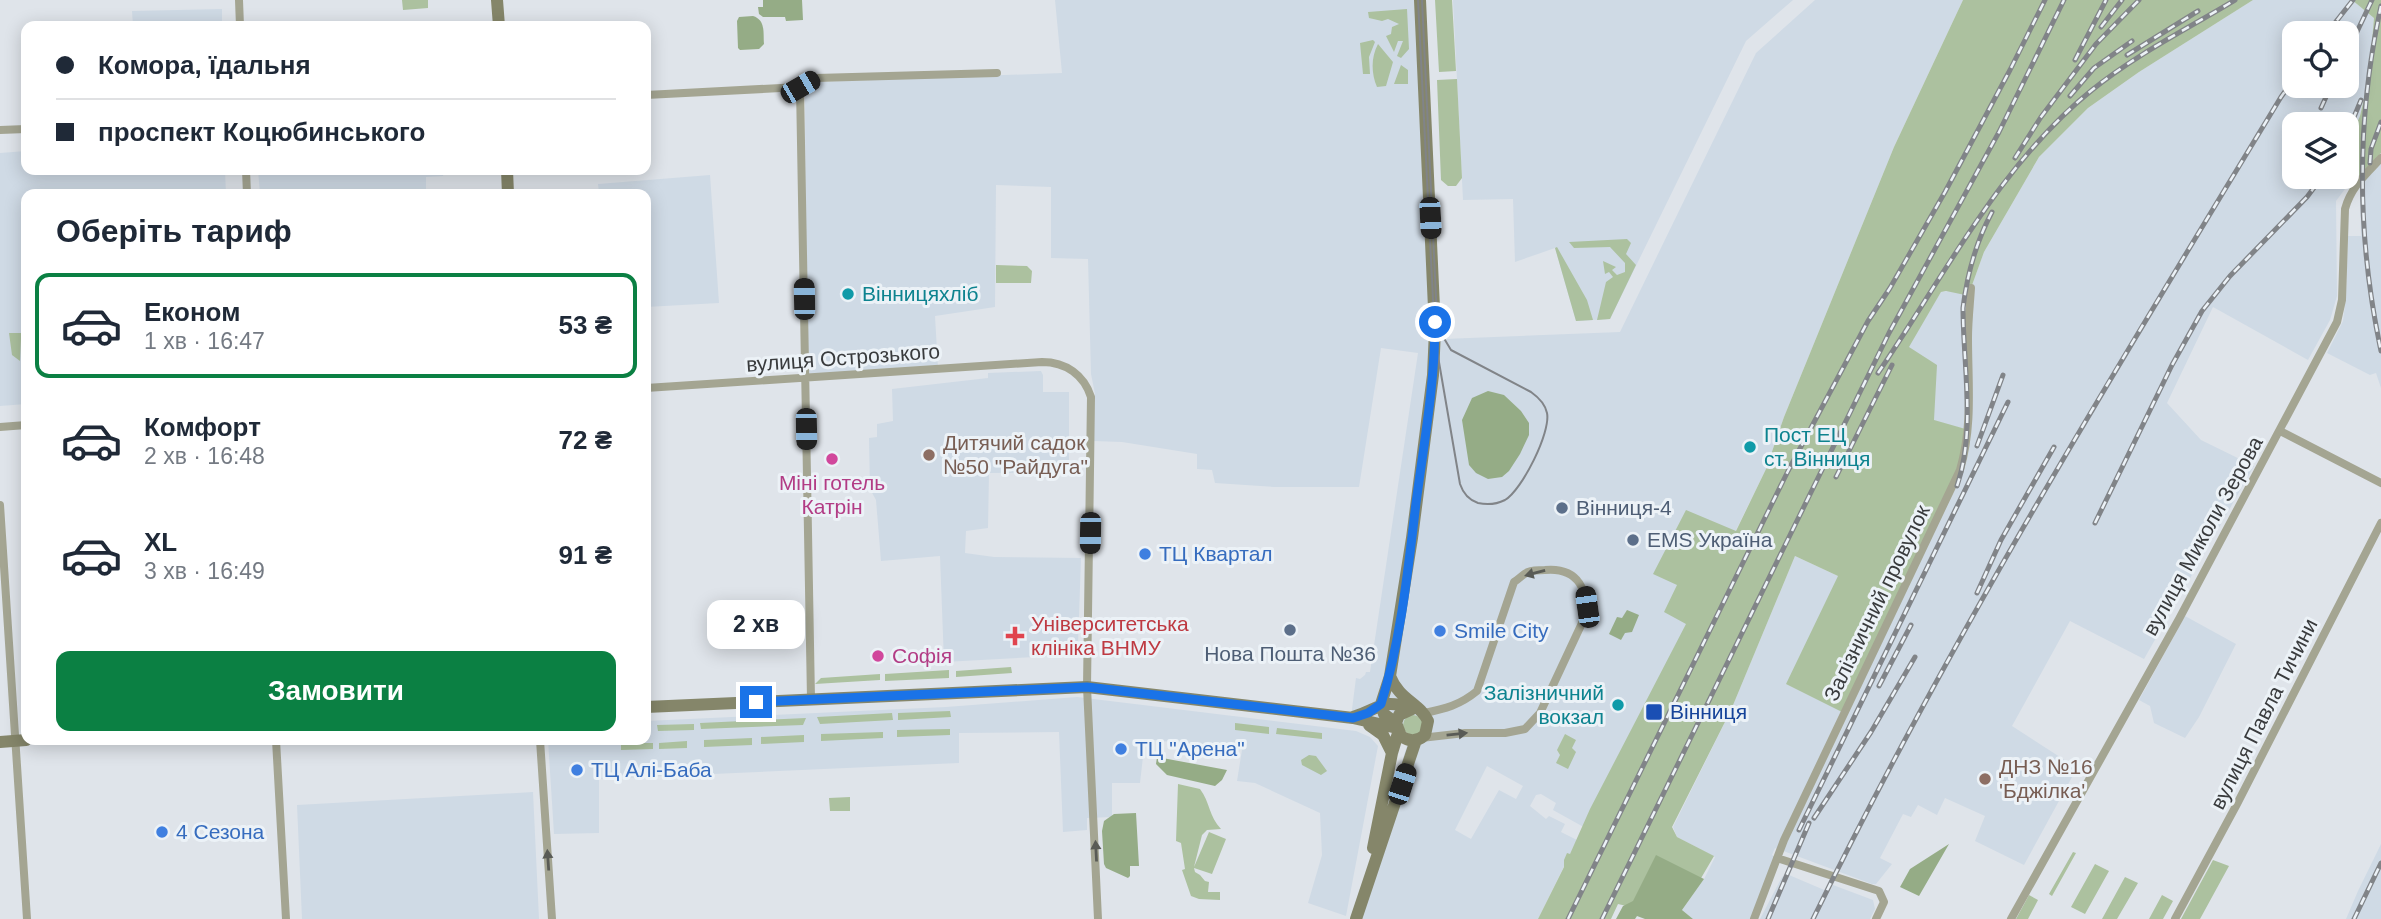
<!DOCTYPE html>
<html lang="uk">
<head>
<meta charset="utf-8">
<style>
  :root { --surface:#fff; --page:#f2f2f3; --text:#1f2937; --muted:#747a83; --line:#e0e1e3; --accent:#0b8043 }
  body { margin:0; font-family:Helvetica,sans-serif; background:var(--page); color:var(--text); height:100vh; display:flex; flex-direction:column; font-size:26px; white-space:nowrap }
  * { box-sizing:border-box; margin:0 }
  p { font-size:23px; color:var(--muted) }
  .icon { flex:none; width:38px; height:38px; fill:none; stroke:currentColor; stroke-width:2; stroke-linecap:round; stroke-linejoin:round }
  .map { position:relative; flex:1; overflow:hidden }
  .panel { position:absolute; left:21px; top:189px; width:630px; height:556px; display:flex; flex-direction:column; background:var(--surface); border-radius:14px; box-shadow:0 4px 18px #0003 }
  .panel>* { flex:none }
  .guide { position:absolute; left:21px; top:21px; width:630px; height:154px; border-radius:14px; box-shadow:0 4px 18px #0003; display:grid; align-content:center; height:154px; padding:0 35px; background:var(--surface) }
  .tools { position:absolute; left:2282px; top:21px; display:grid; gap:14px }
  .tools a { display:grid; place-items:center; width:77px; height:77px; border-radius:14px; background:var(--surface); box-shadow:0 4px 18px #0003; font-size:35px }
  .end { position:absolute; width:32px; height:32px; margin:-16px; border:9px solid #1a73e8; background:#fff; box-shadow:0 0 0 4px #fff }
  .from { border-radius:50% }
  .bubble { position:absolute; height:49px; border-radius:14px; background:var(--surface); box-shadow:0 4px 18px #0003; font-size:23px; font-weight:700; line-height:49px; text-align:center }
  .car { position:absolute; width:21px; height:42px; margin:-21px -10px; border-radius:9px; box-shadow:0 0 5px 2px #0007; background:linear-gradient(#222 24%,#8ab4d8 0 40%,#222 0 76%,#8ab4d8 0 86%,#222 0) }
  .guide b { display:flex; align-items:center; gap:24px; height:66px; font-size:26px }
  .guide b+b { border-top:2px solid var(--line) }
  .guide i { width:18px; height:18px; background:var(--text) }
  ul { padding:0; list-style:none }
  li { display:flex; align-items:center; gap:21px; height:105px; margin:0 14px 10px; padding:0 21px; border:4px solid transparent; border-radius:14px }
  li div { flex:1 }
  li b { display:block; font-size:26px }
  li em { font-style:normal; font-weight:700 }
  li.current { border-color:var(--accent) }
  li>.icon { width:63px; height:63px; stroke-width:1.5 }
  h2 { padding:0 35px; font-size:32px; line-height:84px }
  .button { display:flex; gap:14px; margin-top:auto; padding:14px 35px }
  .button a { flex:1; height:80px; border-radius:14px; background:var(--accent); color:#fff; font-size:28px; font-weight:700; line-height:80px; text-align:center }
  .map>svg:first-child { display:block }
  .built { fill:#cfdae5; fill-rule:evenodd }
  .green { fill:#acc19f }
  .forest { fill:#95ac86 }
  .lines { fill:none; stroke-linecap:round; stroke-linejoin:round }
  .street { stroke:#a4a592; stroke-width:8 }
  .secondary { stroke:#85866a; stroke-width:12 }
  .tram { stroke:#818488; stroke-width:2 }
  .rail-casing { stroke:#818488; stroke-width:5 }
  .rail { stroke:#ecf2f7; stroke-width:2.5; stroke-dasharray:8; stroke-linecap:butt }
  .oneway { fill:#595b56 }
  .route { stroke:#1a73e8; stroke-width:9 }
  .culture-dot { fill:#0f9aa8; stroke:#ecf2f7; stroke-width:2.5 }
  .education-dot { fill:#8d6e63; stroke:#ecf2f7; stroke-width:2.5 }
  .hotel-dot { fill:#d1479c; stroke:#ecf2f7; stroke-width:2.5 }
  .service-dot { fill:#5c6f8a; stroke:#ecf2f7; stroke-width:2.5 }
  .shop-dot { fill:#3f7fe0; stroke:#ecf2f7; stroke-width:2.5 }
  .health-dot { fill:#e0444e; stroke:#ecf2f7; stroke-width:2.5 }
  .transit-dot { fill:#1a4fb4; stroke:#ecf2f7; stroke-width:2.5 }
  .labels { text-anchor:middle; stroke-width:6; stroke-linejoin:round; paint-order:stroke }
  .culture-label { font-size:21px; fill:#0d838f; stroke:#ecf2f7; text-anchor:start }
  .street-label { font-size:21px; fill:#393b3d; stroke:#ecf2f7 }
  .education-label { font-size:21px; fill:#785e54; stroke:#ecf2f7; text-anchor:start }
  .hotel-label { font-size:21px; fill:#b23c85; stroke:#ecf2f7 }
  .service-label { font-size:21px; fill:#4e5e75; stroke:#ecf2f7; text-anchor:start }
  .shop-label { font-size:21px; fill:#366cbe; stroke:#ecf2f7; text-anchor:start }
  .health-label { font-size:21px; fill:#be3a42; stroke:#ecf2f7; text-anchor:start }
  .transit-label { font-size:21px; fill:#164399; stroke:#ecf2f7; text-anchor:start }
</style>
</head>
<body>
<div class="map">
<svg width="2381" height="919" viewBox="0 0 2381 919">
  <rect width="100%" height="100%" fill="#dfe4ea"/>
  <!-- built -->
  <path class="built" d="M1055,0H1421L1431,338L1444,339L1620,332L1756,53L1815,0H1963L1894,147L1784,417L1766,469L1589,830L1553,810L1556,803L1541,794L1536,795L1530,806L1546,819L1549,816L1565,824L1561,832L1577,840L1538,919H1355L1411,732L1351,717L1356,678L1360,679L1365,675L1366,672H1370L1418,353L1381,348L1359,487H1274L1215,483L1212,470L1197,469V454L1122,442L1093,441L1095,394L1091,374L1088,259L1051,258V187L996,185L995,307L935,316L938,368L806,378L805,88L816,82L1062,73ZM1487,766L1523,786L1516,799L1499,790L1471,839L1455,830Z
    M1453,0H1793L1746,41L1610,319L1576,321L1555,248L1515,262L1513,199L1463,200Z
    M2253,0H2352L2374,18L2369,77L2360,116L2347,146V124H2294V177H2334L2348,185L2336,201L2337,296L2330,320L2308,360L2213,307L2167,403L2201,440L2254,466L2144,659L2070,621L2012,726L2077,768L2024,865L1975,841L1985,816L1945,798L1937,815L1918,805L1911,817L1903,814L1880,858L1892,864L1876,884H1872L1775,848L1772,855L1777,858L1754,919H1693L1682,910L1704,879L1715,857L1677,837L1673,827L1731,710L1795,556L1838,576L1969,430L1934,421L1908,347L1941,292L1971,288L1984,252L2039,157L2088,108L2139,72ZM2294,33H2347V86H2294Z
    M222,9V26H133L132,11Z
    M26,151V170H225L226,194H26V404L0,406V153Z
    M2381,154V388L2376,373L2370,375L2327,353L2343,321L2346,297L2348,236H2361L2360,190Z
    M258,170H444L443,176L426,177V194H260Z
    M710,175L719,303L646,307V194H599L598,184Z
    M1041,371L1043,375V392H1069V472L989,473L988,528L966,531L965,553L994,557L1081,558L1078,645L1071,655L944,662L940,556L881,561L876,500L870,489L869,438L877,437V424L893,421L892,389L988,378V373Z
    M2185,616L2236,644L2199,717L2185,738L2154,723L2150,706L2139,700Z
    M1077,697L1356,731L1370,737L1378,746L1346,916L1308,903L1322,855L1320,813L1255,783L1237,781L1242,750L1145,739L1140,783H1112V817L1087,818V830L1063,832L1059,732L959,733V763L599,779V833L554,834L548,740H646V721L946,707Z
    M533,792L539,919H302L297,805Z
    M2381,844V919H2346L2358,891Z
    M1789,875L1829,892L1833,885L1873,900L1875,909L1870,919H1760L1782,877Z"/>
  <!-- green -->
  <path class="green" d="M402,0H428V8L403,10Z
    M1435,0H1452L1456,71L1439,72Z
    M1963,0H2253L2139,72L2088,108L2039,157L1984,252L1971,288L1970,296L1946,291L1941,292L1909,347L1937,365L1934,420L1969,430L1967,447L1844,713L1786,684L1838,576L1795,556L1731,710L1672,827L1677,837L1714,856L1697,885L1635,908L1618,904L1611,919H1538L1564,867V860L1567,853L1570,854L1590,809L1686,624L1664,612L1677,585L1653,574L1686,510L1736,531L1766,469L1784,417L1894,147Z
    M2352,0H2381V153L2360,177L2348,185L2334,177H2347V146L2360,116L2369,77L2374,18Z
    M1407,9L1409,49L1401,58L1397,56L1403,41H1398L1394,52L1386,36L1391,34L1392,27L1399,24L1388,19L1382,21L1369,18L1368,12Z
    M1373,40L1375,42L1369,57L1370,74H1363L1360,43Z
    M1378,44L1393,62L1386,86L1377,87C1371,73 1371,57 1378,44Z
    M1401,65L1408,70V84H1394Z
    M1457,79L1462,178L1456,186H1448L1441,180L1437,80Z
    M1627,239L1631,243L1626,254L1636,265L1610,319L1597,320L1606,282L1613,277L1609,272L1605,274L1603,261L1616,267L1612,270L1617,275L1625,272V263L1610,247L1574,248L1569,242Z
    M1557,247L1587,300L1593,320L1576,321L1555,248Z
    M996,265L1027,266L1032,271L1031,283H996Z
    M9,333H26V339H21L20,361L12,355Z
    M1011,667L1012,673L956,677V671Z
    M949,670V678L885,681V674Z
    M880,674V680L815,684L821,678Z
    M950,711L951,717L898,720V713Z
    M892,713L893,720L820,724L817,717Z
    M1403 725a10 10 0 1 1 20 0a10 10 0 1 1-20 0Z
    M806,718L803,725L701,729L700,723Z
    M1235,723L1269,727V734L1235,730Z
    M694,724V730L658,731L657,725Z
    M1277,728L1322,733V739L1276,734Z
    M950,729V735L897,737V730Z
    M883,732V738L821,741V734Z
    M1565,734L1576,740L1572,748L1576,752L1568,769L1556,763L1560,755L1557,750Z
    M804,735V742L761,744V737Z
    M752,738V745L704,747V740Z
    M687,741V748L659,749V743Z
    M621,743H653V749L621,750Z
    M1309,755L1316,756L1327,771L1321,775L1302,765L1301,760Z
    M1178,784L1200,789C1210,802 1209,817 1221,829L1207,830L1202,835L1194,867L1209,832L1226,839L1212,874L1194,868L1195,872L1200,875L1205,881L1209,882L1208,892H1220V900L1199,899L1191,896L1182,870L1185,869L1181,843L1176,841Z
    M850,797V811H830L829,798Z
    M2073,852L2076,853L2052,896L2049,894Z
    M2213,860L2229,866L2200,919H2181Z
    M2095,864L2109,871L2085,914L2071,907Z
    M2125,877L2138,883L2117,919H2102Z
    M2029,895L2038,900L2028,919H2016Z
    M2162,895L2173,901L2163,919H2149Z"/>
  <!-- forest -->
  <path class="forest" d="M763,0H802L803,20L786,21L785,17H763L759,14L758,7H763Z
    M753,16C766,20 763,33 764,44L759,49L740,50L738,48L737,21L739,17Z
    M1488,391L1504,395L1521,411L1529,423V435L1520,454L1509,471L1502,477L1488,479L1476,473L1469,465L1462,420L1472,398Z
    M1627,610L1639,615L1632,632L1625,633L1621,640L1609,634L1617,617L1622,618Z
    M1157,757L1227,770L1222,780L1215,786L1167,775L1156,764Z
    M1136,813L1139,866H1130V876L1128,878L1106,868L1104,864L1102,831L1104,821L1114,814Z
    M1949,844L1919,896L1900,887L1910,869Z
    M1656,855L1704,879L1682,910L1693,919H1645L1637,916L1635,919H1616L1623,906L1633,901Z"/>
  <g class="lines">
    <!-- street -->
    <path class="street" d="M239,0L240,26
      M800,87L811,699
      M646,95L800,87L816,78L997,73
      M0,130L26,129
      M246,170L247,194
      M646,388L1042,362C1066,362 1084,375 1091,397L1087,687L1098,919
      M0,427L26,425
      M2280,431L2381,483
      M0,505L27,919
      M1421,738L1465,733H1505L1525,729L1540,713L1583,621C1591,591 1578,567 1545,570C1539,570 1533,570 1528,572C1523,574 1519,579 1514,582L1477,691C1460,705 1445,709 1424,713
      M276,740L286,919
      M540,740L552,919
      M1777,858L1879,891L1884,902L1876,919
      M1754,919L1784,840L1960,470C1973,425 1968,384 1968,338C1968,321 1970,304 1971,288
      M2011,919L2179,619L2337,322L2342,300L2345,209C2351,187 2366,174 2381,158
      M2175,919L2237,804L2381,523"/>
    <!-- secondary -->
    <path class="secondary" d="M497,0L499,26
      M507,170L508,194
      M1390,676C1399,700 1420,703 1428,721L1425,735C1417,742 1409,742 1401,736L1396,723L1399,715L1412,709
      M646,707L1087,687L1353,718L1397,728
      M1353,717C1380,709 1380,698 1411,708
      M1396,723L1384,714L1381,704L1390,676L1412,538L1433,375L1435,330L1420,0
      M1369,725L1383,735L1392,753
      M0,742L26,740
      M1373,848L1392,753L1398,733
      M1356,919L1416,740"/>
    <!-- tram -->
    <path class="tram" d="M1418,0L1435,339L1460,484C1463,493 1469,500 1478,503C1487,505 1497,504 1505,500C1522,490 1551,432 1547,413C1545,403 1538,397 1531,392L1451,350L1442,335L1437,319L1422,0"/>
    <!-- rail casing -->
    <g class="rail-casing">
      <path id="rail" d="M2381,6C2356,120 2357,238 2381,351
        M2101,27L2122,0
        M2327,33L2353,0
        M2347,53L2372,0
        M2127,55L2198,11
        M2075,60L2106,0
        M2070,96L2094,68L2132,41
        M2321,108L2331,86
        M2347,134L2361,100
        M2015,158L2041,117L2096,44L2139,0
        M2370,163L2371,149L2381,122
        M1878,373C1943,278 2001,163 2092,90C2135,55 2187,29 2235,0
        M1977,446L2003,375
        M1836,477L1892,365
        M1957,486C1976,430 1963,366 1963,308C1967,275 1976,242 1992,212
        M2095,523L2172,365L2202,311L2230,276L2307,197L2322,177
        M1977,593L2001,540L2054,447
        M1879,686L1911,625
        M1814,818L1871,732L1915,657
        M1799,830L2008,402
        M1568,919L1788,471L1868,321L1890,288L1945,192L2010,70L2045,0
        M1602,919L1889,333L1999,132L2064,0
        M1768,919L1809,823
        M1813,919C1951,636 2118,366 2281,97L2294,79
        M2354,919L2381,863"/>
    </g>
    <!-- rail -->
    <use href="#rail" class="rail"/>
  </g>
  <!-- one-way arrows -->
  <defs><path id="oneway-solid" d="M-6-.8H1V-3.2L6.5 0L1 3.2V.8H-6Z" transform="scale(1.75)"/></defs>
  <g class="oneway">
    <use href="#oneway-solid" transform="translate(1535 573) rotate(165)"/>
    <use href="#oneway-solid" transform="translate(1457 734) rotate(-6)"/>
    <use href="#oneway-solid" transform="translate(1096 851) rotate(-93)"/>
    <use href="#oneway-solid" transform="translate(548 860) rotate(-94)"/>
  </g>
  <g class="lines">
    <!-- route -->
    <path class="route" d="M756,702L1087,687L1353,718L1368,713L1381,704C1401,640 1408,570 1416,503C1424,443 1435,383 1435,322"/>
  </g>
  <!-- markers -->
  <g class="culture-dot">
    <circle cx="848" cy="294" r="7"/>
    <circle cx="1750" cy="447" r="7"/>
    <circle cx="1618" cy="705" r="7"/>
  </g>
  <g class="education-dot">
    <circle cx="929" cy="455" r="7"/>
    <circle cx="1985" cy="779" r="7"/>
  </g>
  <g class="hotel-dot">
    <circle cx="832" cy="459" r="7"/>
    <circle cx="878" cy="656" r="7"/>
  </g>
  <g class="service-dot">
    <circle cx="1562" cy="508" r="7"/>
    <circle cx="1633" cy="540" r="7"/>
    <circle cx="1290" cy="630" r="7"/>
  </g>
  <g class="shop-dot">
    <circle cx="1145" cy="554" r="7"/>
    <circle cx="1440" cy="631" r="7"/>
    <circle cx="1121" cy="749" r="7"/>
    <circle cx="577" cy="770" r="7"/>
    <circle cx="162" cy="832" r="7"/>
  </g>
  <path class="health-dot" d="M1011.5 625.5h7v7h7v7h-7v7h-7v-7h-7v-7h7z"/>
  <rect class="transit-dot" x="1645" y="703" width="18" height="18" rx="3.5"/>
  <g class="labels">
    <!-- culture labels -->
    <g class="culture-label">
      <text x="862" y="301">Вінницяхліб</text>
      <text x="1764" y="442">Пост ЕЦ<tspan x="1764" dy="24">ст. Вінниця</tspan></text>
      <text x="1604" y="700" text-anchor="end">Залізничний<tspan x="1604" dy="24">вокзал</tspan></text>
    </g>
    <!-- street labels -->
    <g class="street-label">
      <text transform="translate(843 358) rotate(-4)" y="7">вулиця Острозького</text>
      <text transform="translate(2203 536) rotate(-61)" y="7">вулиця Миколи Зерова</text>
      <text transform="translate(1877 603) rotate(-64)" y="7">Залізничний провулок</text>
      <text transform="translate(2264 714) rotate(-63)" y="7">вулиця Павла Тичини</text>
    </g>
    <!-- education labels -->
    <g class="education-label">
      <text x="943" y="450">Дитячий садок<tspan x="943" dy="24">№50 "Райдуга"</tspan></text>
      <text x="1999" y="774">ДНЗ №16<tspan x="1999" dy="24">'Бджілка'</tspan></text>
    </g>
    <!-- hotel labels -->
    <g class="hotel-label">
      <text x="832" y="490">Міні готель<tspan x="832" dy="24">Катрін</tspan></text>
      <text x="892" y="663" text-anchor="start">Софія</text>
    </g>
    <!-- service labels -->
    <g class="service-label">
      <text x="1576" y="515">Вінниця-4</text>
      <text x="1647" y="547">EMS Україна</text>
      <text x="1290" y="661" text-anchor="middle">Нова Пошта №36</text>
    </g>
    <!-- shop labels -->
    <g class="shop-label">
      <text x="1159" y="561">ТЦ Квартал</text>
      <text x="1454" y="638">Smile City</text>
      <text x="1135" y="756">ТЦ "Арена"</text>
      <text x="591" y="777">ТЦ Алі-Баба</text>
      <text x="176" y="839">4 Сезона</text>
    </g>
    <!-- health labels -->
    <g class="health-label">
      <text x="1031" y="631">Університетська<tspan x="1031" dy="24">клініка ВНМУ</tspan></text>
    </g>
    <!-- transit labels -->
    <g class="transit-label">
      <text x="1670" y="719">Вінниця</text>
    </g>
  </g>
</svg>
<div class="tools">
<a><svg class="icon" aria-label="locate" viewBox="0 0 24 24"><circle cx="12" cy="12" r="6"/><path d="M12 2v4M12 18v4M2 12h4M18 12h4"/></svg></a>
<a><svg class="icon" aria-label="layers" viewBox="0 0 24 24"><path d="M12 4l9 5-9 5-9-5zM3 14l9 5 9-5"/></svg></a>
</div>
<i class="end from" style="left:1435px;top:322px"></i>
<i class="end" style="left:756px;top:702px"></i>
<div class="bubble" style="left:707px;top:600px;width:98px">2 хв</div>
<i class="car" style="left:800px;top:87px;rotate:60deg"></i>
<i class="car" style="left:1430px;top:218px;rotate:177deg"></i>
<i class="car" style="left:804px;top:299px;rotate:359deg"></i>
<i class="car" style="left:806px;top:429px;rotate:179deg"></i>
<i class="car" style="left:1090px;top:533px;rotate:181deg"></i>
<i class="car" style="left:1587px;top:607px;rotate:352deg"></i>
<i class="car" style="left:1402px;top:784px;rotate:18deg"></i>
<div class="guide">
<b><i class="from"></i>Комора, їдальня</b>
<b><i></i>проспект Коцюбинського</b>
</div>
<section class="panel">
<h2>Оберіть тариф</h2>
<ul>
<li class="current"><svg class="icon" aria-label="car" viewBox="0 0 24 24"><path d="M5 17H2v-5l4-1 3-4h7l3 4 3 1v5h-3M9 17h6M6 11h13"/><circle cx="7" cy="17" r="2"/><circle cx="17" cy="17" r="2"/></svg><div><b>Економ</b><p>1 хв · 16:47</p></div><em>53 ₴</em></li>
<li><svg class="icon" aria-label="car" viewBox="0 0 24 24"><path d="M5 17H2v-5l4-1 3-4h7l3 4 3 1v5h-3M9 17h6M6 11h13"/><circle cx="7" cy="17" r="2"/><circle cx="17" cy="17" r="2"/></svg><div><b>Комфорт</b><p>2 хв · 16:48</p></div><em>72 ₴</em></li>
<li><svg class="icon" aria-label="car" viewBox="0 0 24 24"><path d="M5 17H2v-5l4-1 3-4h7l3 4 3 1v5h-3M9 17h6M6 11h13"/><circle cx="7" cy="17" r="2"/><circle cx="17" cy="17" r="2"/></svg><div><b>XL</b><p>3 хв · 16:49</p></div><em>91 ₴</em></li>
</ul>
<div class="button"><a>Замовити</a></div>
</section>
</div>
</body>
</html>
